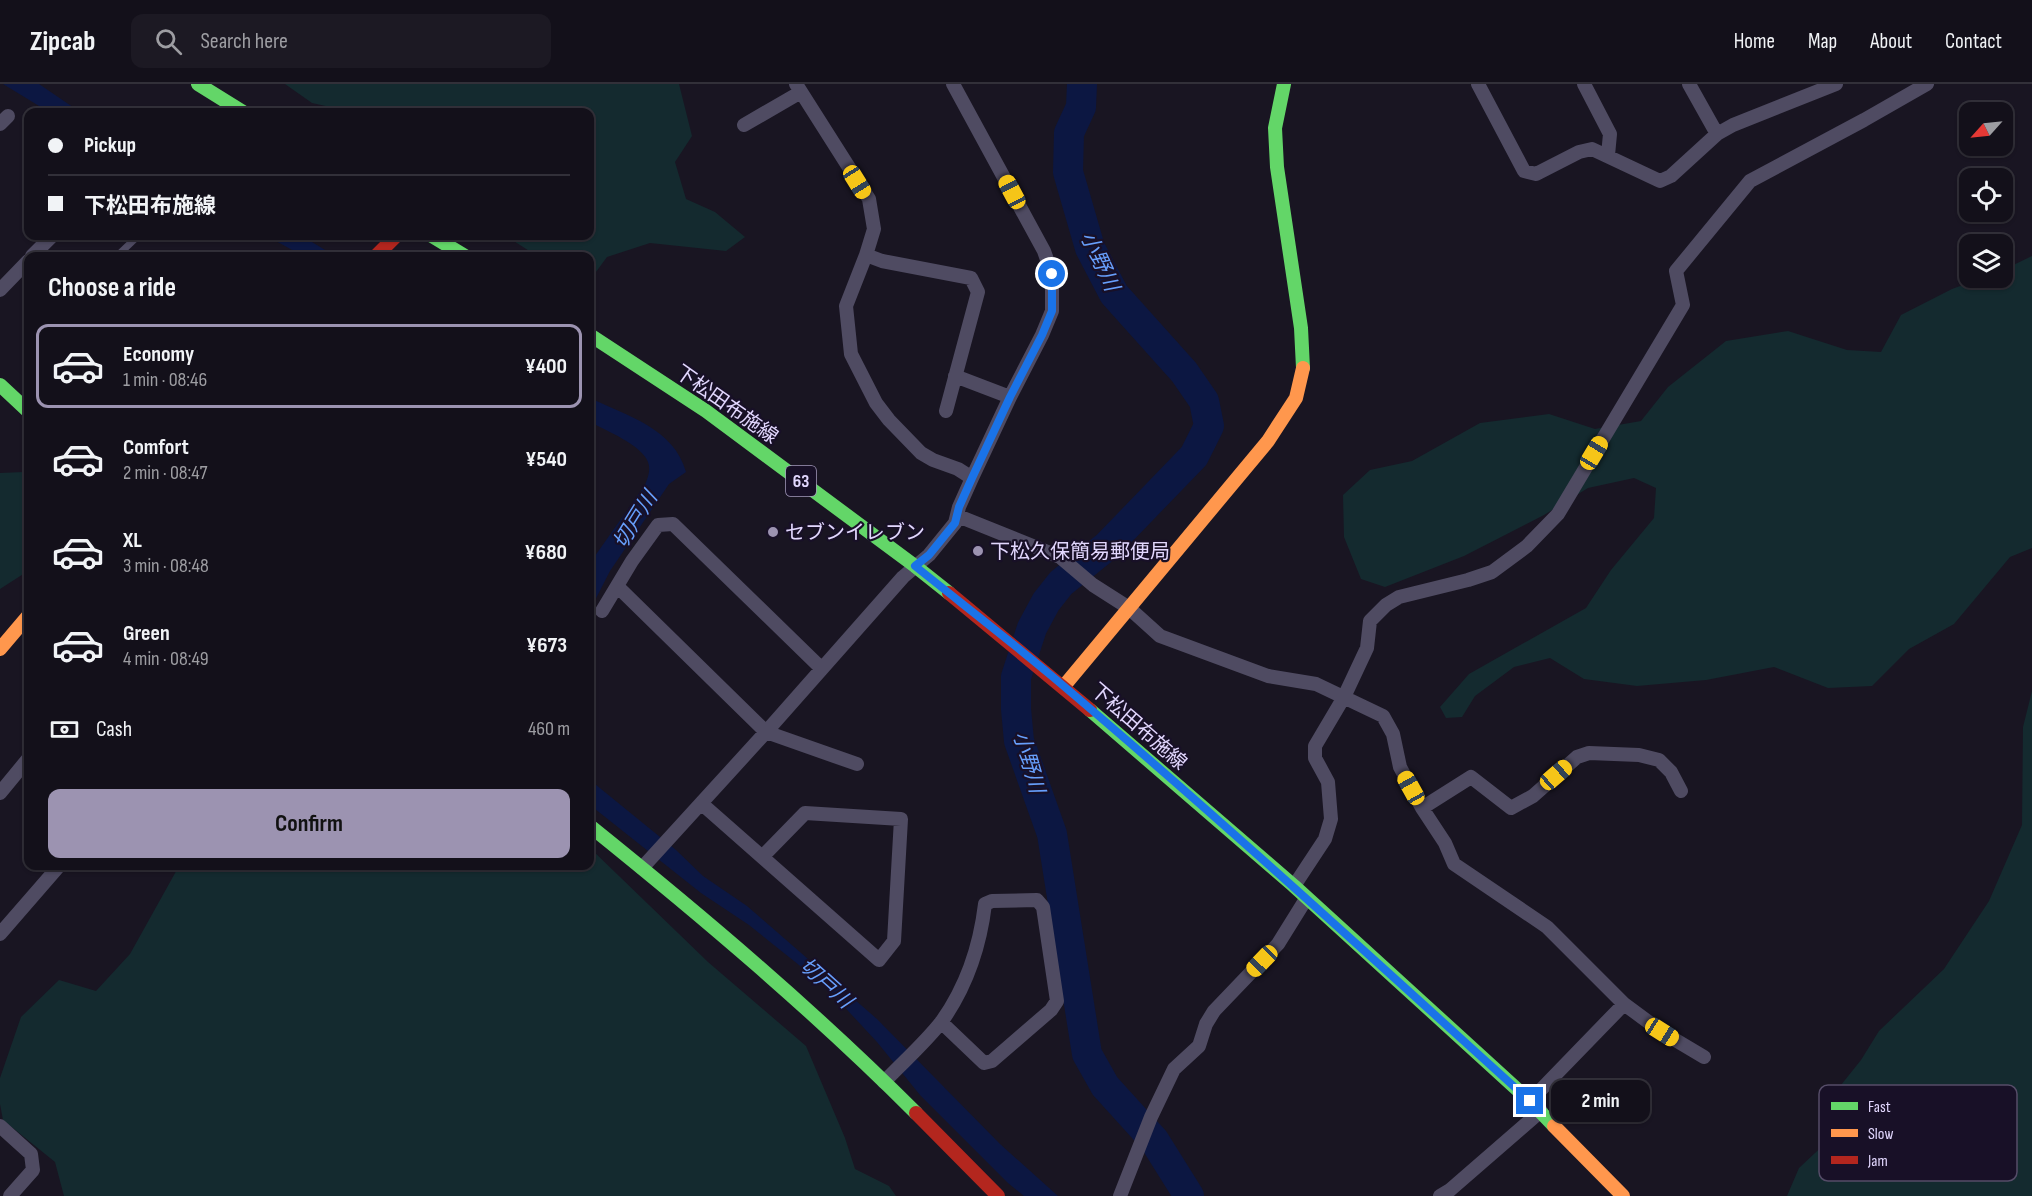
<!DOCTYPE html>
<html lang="en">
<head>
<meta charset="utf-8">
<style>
  :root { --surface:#13101a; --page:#1c1923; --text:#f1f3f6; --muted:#9d9da2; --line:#323039; --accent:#9c93b1 }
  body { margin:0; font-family:"Sofia Sans Condensed","Noto Sans JP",sans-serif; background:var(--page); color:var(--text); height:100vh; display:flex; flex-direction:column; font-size:22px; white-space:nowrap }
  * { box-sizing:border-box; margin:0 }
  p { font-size:20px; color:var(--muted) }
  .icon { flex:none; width:33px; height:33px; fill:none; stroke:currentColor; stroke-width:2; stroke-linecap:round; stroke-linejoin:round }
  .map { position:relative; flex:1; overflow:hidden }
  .panel { position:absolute; left:24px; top:168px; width:570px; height:618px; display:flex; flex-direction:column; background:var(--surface); border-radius:12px; box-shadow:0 2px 4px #0004,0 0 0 2px var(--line) }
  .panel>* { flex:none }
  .guide { position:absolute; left:24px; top:24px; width:570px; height:132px; border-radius:12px; box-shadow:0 2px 4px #0004,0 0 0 2px var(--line); display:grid; align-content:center; height:132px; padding:0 24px; background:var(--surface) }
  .needle { width:39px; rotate:243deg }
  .tools { position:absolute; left:1959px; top:18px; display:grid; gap:12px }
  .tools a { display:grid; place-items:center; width:54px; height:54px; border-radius:12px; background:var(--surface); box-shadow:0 2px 4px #0004,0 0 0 2px var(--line); font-size:30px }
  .end { position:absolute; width:27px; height:27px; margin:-14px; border:8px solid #1a73e8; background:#fff; box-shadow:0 0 0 3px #fff }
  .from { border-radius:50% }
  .bubble { position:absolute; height:42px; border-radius:12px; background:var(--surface); box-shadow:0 2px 4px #0004,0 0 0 2px var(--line); font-size:20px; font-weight:700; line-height:42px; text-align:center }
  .car { position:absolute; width:18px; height:36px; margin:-18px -9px; border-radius:8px; box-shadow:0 0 4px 2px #0007; background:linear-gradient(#f5c518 24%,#345 0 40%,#f5c518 0 76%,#345 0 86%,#f5c518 0) }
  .guide b { display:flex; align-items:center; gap:21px; height:57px; font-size:22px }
  .guide b+b { border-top:2px solid var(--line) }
  .guide i { width:15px; height:15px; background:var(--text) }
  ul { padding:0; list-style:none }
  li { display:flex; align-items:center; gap:18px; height:84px; margin:0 12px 9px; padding:0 12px; border:3px solid transparent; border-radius:12px }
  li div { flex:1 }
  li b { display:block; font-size:22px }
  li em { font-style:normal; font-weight:700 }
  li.active { border-color:var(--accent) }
  li>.icon { width:54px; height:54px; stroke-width:1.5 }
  h2 { padding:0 24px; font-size:27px; line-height:72px }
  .pay { display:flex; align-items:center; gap:15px; height:66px; padding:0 24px; font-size:22px }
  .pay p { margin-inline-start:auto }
  .action { display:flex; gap:12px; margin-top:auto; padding:12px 24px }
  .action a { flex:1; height:69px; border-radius:12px; background:var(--accent); color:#111; font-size:24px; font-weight:700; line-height:69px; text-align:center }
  header { display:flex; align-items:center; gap:36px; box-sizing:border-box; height:84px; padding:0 30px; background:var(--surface); border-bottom:2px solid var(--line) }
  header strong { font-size:28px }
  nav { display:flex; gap:33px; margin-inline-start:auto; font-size:21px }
  .search { width:420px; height:54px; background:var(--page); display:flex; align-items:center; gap:15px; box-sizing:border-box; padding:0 21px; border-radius:12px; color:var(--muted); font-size:22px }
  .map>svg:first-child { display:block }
  .green { fill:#142a2f }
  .water { fill:#0c1742 }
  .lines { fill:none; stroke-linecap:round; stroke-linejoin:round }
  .river { stroke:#0c1742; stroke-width:30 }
  .lane { stroke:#4f4b62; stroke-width:7 }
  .street { stroke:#4f4b62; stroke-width:14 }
  .fast { stroke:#63d668; stroke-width:14 }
  .slow { stroke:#ff974d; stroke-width:14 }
  .jam { stroke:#b3261e; stroke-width:14 }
  .route { stroke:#1a73e8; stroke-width:8 }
  .poi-dot { fill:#9c93b1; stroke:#181027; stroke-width:2 }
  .labels { text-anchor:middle; stroke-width:4.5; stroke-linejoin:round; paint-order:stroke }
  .shield { fill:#181027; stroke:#a59bbe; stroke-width:1.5 }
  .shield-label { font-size:18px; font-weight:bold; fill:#e2d7fe }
  .street-label { font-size:20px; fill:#e2d7fe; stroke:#181027 }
  .poi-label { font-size:20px; fill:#e2d7fe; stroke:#181027; text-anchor:start }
  .water-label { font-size:21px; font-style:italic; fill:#679ffc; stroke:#181027 }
  .key { fill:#181027; stroke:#554c68; stroke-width:1.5 }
  .key-label { font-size:16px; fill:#e2d7fe }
</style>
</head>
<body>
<header>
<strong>Zipcab</strong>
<div class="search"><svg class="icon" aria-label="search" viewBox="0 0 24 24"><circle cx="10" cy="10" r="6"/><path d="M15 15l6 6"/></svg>Search here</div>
<nav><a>Home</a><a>Map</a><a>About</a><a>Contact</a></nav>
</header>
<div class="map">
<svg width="2032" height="1112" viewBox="0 0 2032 1112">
  <rect width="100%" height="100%" fill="#191522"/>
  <!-- green -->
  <path class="green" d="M285,0H679L692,52L675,78L686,115L715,128L745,153L726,167L650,159L607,173L590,196V172H537L506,152H590V28H353L312,19Z
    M2032,172V464L2010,473L1954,540L1909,565L1872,602L1828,604L1774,583L1706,596L1637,602L1584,595L1550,574L1514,583L1475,612L1462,633L1446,634L1440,623L1469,590L1586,524L1611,486L1654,434L1656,404L1634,394L1588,404L1544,431L1464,472L1385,503L1361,495L1344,453L1343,411L1370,386L1412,377L1480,339L1549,330L1595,345L1641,337L1668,303L1726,257L1788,247L1847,266L1881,268L1901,231L1952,205L1982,194H2002L2003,186Z
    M24,388L28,396V487L0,505V389Z
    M2032,607V1112H1787L1799,1084L1830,1055L1833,1011L1861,976L1879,947L1944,885L1989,817L2022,741L2023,643Z
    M590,764L708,878L806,962L845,1054L855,1085L889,1102L896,1112H64L55,1078L3,1036L0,1020V994L21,933L59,896L96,907L130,870L179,782H590Z"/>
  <!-- water -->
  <path class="water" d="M3,0H39L80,28H49Z
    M267,152H302L335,172H303Z
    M590,314C627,332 674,344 686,388L669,400L610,487L590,526V479L645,401C648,393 651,386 648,378C642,361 605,346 590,338Z
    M590,696L676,766L703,792L747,822L877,935L1000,1060L1058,1112H1024L1008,1099L920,1011L877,958L824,901L749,841L701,809L590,721Z"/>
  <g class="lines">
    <!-- river -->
    <path class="river" d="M1082,0L1081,23L1069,49L1068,88L1090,164L1114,210L1184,288L1204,317L1209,342L1194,372L1107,462L1061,499L1046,518L1032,544L1016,593V625L1019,657L1052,750L1087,970L1105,1002L1154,1056L1189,1112"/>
    <!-- lane -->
    <path class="lane" d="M117,172L138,152"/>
    <!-- street -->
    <path class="street" d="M796,0L869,115L874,145L866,171L846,222L851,270L876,319L889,336L921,369L933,376L958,385L972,394
      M1478,0L1524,87L1536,90L1579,68L1592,65L1660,97L1671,92L1717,50L1733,41L1836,0
      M1584,0L1610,50L1608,71
      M1689,0L1717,50
      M0,40L8,32
      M744,41L801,8
      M866,171L882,177L971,194L978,208L946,327
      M32,172L52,152
      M0,206L28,177
      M955,292L1010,313
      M958,432L1060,473L1093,501L1129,524L1160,552L1268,592L1316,600L1383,632L1393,650L1400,683L1422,724L1445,759L1454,780L1547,843L1624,920L1662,948L1704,973
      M618,503L766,648L857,680
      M602,527L632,477L658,441L673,440L821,584
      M0,709L28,675
      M702,720L879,876L894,857L901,735L805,729L762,773
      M1422,724L1471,693L1511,724L1533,712L1577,673L1589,669L1639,671L1659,676L1671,688L1681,707
      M642,784L766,648L903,493L929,471L955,439L959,423L972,394L1010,313L1042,251L1052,227V190L1044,167L953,0
      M1294,802L1325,755L1331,735L1328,698L1315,674V662L1344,613L1367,564L1370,537L1386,521L1399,513L1468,496L1492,488L1527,462L1558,430L1683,221L1676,187L1750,97L1864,36L1927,0
      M0,850L59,782
      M884,998C903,978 925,959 942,937C966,903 980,862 985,820L992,817L1037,816L1043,823L1057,917L1051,926L992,977L984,979L941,938
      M1530,1017L1624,920
      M0,1042L31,1070L33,1086L10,1112
      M1120,1112L1151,1033L1174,985L1199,962L1206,940L1214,927L1278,860L1306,815
      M1440,1112L1450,1106L1541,1027"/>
    <!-- fast -->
    <path class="fast" d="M198,0L243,28
      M1284,0L1275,44L1277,83L1301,244L1303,284
      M432,152L465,172
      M590,251L706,327L915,482L949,509
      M0,301L28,327
      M1090,626L1294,802L1530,1017L1554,1042
      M590,742C703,833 813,926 916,1029"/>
    <!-- slow -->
    <path class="slow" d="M0,565L28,532
      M1064,602L1268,357L1296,314L1303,284
      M1554,1042L1623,1112"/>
    <!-- jam -->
    <path class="jam" d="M376,172L396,152
      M949,509L1090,626
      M916,1029L998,1112"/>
  </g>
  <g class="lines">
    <!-- route -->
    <path class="route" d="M1052,190V227L1042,251L1010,313L972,394L959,423L955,439L929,471L915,482C961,519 1008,555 1053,593C1215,730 1372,874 1530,1017"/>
  </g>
  <!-- markers -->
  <g class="poi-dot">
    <circle cx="773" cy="448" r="6"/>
    <circle cx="978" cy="467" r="6"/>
  </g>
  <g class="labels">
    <!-- shield labels -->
    <rect class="shield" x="786" y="382" width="30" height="30" rx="4.5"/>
    <g class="shield-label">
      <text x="801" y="403">63</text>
    </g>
    <!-- street labels -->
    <g class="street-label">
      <text transform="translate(727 320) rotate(35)" y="7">下松田布施線</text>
      <text transform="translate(1139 642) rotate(41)" y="7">下松田布施線</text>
    </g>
    <!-- poi labels -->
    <g class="poi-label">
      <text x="785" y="455">セブンイレブン</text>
      <text x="990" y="474">下松久保簡易郵便局</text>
    </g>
    <!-- water labels -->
    <g class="water-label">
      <text transform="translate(1100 177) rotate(65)" y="7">小野川</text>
      <text transform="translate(635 436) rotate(-58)" y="7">切戸川</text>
      <text transform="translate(1029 678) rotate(74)" y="7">小野川</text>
      <text transform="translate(826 899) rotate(42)" y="7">切戸川</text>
    </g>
  </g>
  <!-- legend -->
  <rect x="1819" y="1001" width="198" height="96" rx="9" class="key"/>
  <rect x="1831" y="1018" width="27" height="8" fill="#63d668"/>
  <rect x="1831" y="1045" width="27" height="8" fill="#ff974d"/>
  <rect x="1831" y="1072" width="27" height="8" fill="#b3261e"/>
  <g class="key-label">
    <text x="1868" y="1028">Fast</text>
    <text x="1868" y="1055">Slow</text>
    <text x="1868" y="1082">Jam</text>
  </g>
</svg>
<div class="tools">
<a><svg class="needle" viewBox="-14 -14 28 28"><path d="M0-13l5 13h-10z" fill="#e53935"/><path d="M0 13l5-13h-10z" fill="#9d9da2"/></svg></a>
<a><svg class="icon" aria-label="locate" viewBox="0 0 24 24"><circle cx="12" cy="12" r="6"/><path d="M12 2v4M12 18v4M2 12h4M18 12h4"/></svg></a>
<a><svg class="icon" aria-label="layers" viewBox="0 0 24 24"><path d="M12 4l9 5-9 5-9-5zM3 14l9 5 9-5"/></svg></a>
</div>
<i class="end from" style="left:1052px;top:190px"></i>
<i class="end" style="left:1530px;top:1017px"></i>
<div class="bubble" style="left:1551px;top:996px;width:99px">2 min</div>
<i class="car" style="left:857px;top:98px;rotate:148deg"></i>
<i class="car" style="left:1012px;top:108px;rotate:332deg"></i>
<i class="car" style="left:1594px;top:369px;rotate:31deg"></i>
<i class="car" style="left:1556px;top:691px;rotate:49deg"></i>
<i class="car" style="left:1411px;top:704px;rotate:331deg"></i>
<i class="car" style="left:1262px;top:877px;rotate:224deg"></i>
<i class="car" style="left:1662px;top:948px;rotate:122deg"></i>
<div class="guide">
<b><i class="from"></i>Pickup</b>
<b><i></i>下松田布施線</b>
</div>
<section class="panel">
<h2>Choose a ride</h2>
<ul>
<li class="active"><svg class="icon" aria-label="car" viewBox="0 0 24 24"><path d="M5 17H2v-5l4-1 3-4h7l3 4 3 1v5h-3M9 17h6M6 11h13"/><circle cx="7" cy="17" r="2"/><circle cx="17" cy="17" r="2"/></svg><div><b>Economy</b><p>1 min · 08:46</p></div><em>¥400</em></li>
<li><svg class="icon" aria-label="car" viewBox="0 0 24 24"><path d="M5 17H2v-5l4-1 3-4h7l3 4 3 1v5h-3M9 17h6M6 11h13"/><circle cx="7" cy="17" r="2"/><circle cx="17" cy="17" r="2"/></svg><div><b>Comfort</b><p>2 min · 08:47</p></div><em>¥540</em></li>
<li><svg class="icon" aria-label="car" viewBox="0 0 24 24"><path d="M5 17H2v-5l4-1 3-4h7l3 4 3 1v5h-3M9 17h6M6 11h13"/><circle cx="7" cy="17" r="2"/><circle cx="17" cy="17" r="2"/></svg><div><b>XL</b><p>3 min · 08:48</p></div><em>¥680</em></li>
<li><svg class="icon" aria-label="car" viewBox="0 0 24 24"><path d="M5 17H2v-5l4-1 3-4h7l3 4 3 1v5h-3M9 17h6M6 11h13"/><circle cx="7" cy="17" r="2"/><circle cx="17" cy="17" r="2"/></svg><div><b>Green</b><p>4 min · 08:49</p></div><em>¥673</em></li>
</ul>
<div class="pay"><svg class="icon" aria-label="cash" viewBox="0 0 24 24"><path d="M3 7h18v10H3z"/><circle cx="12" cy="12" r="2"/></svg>Cash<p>460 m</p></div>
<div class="action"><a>Confirm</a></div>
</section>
</div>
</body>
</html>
